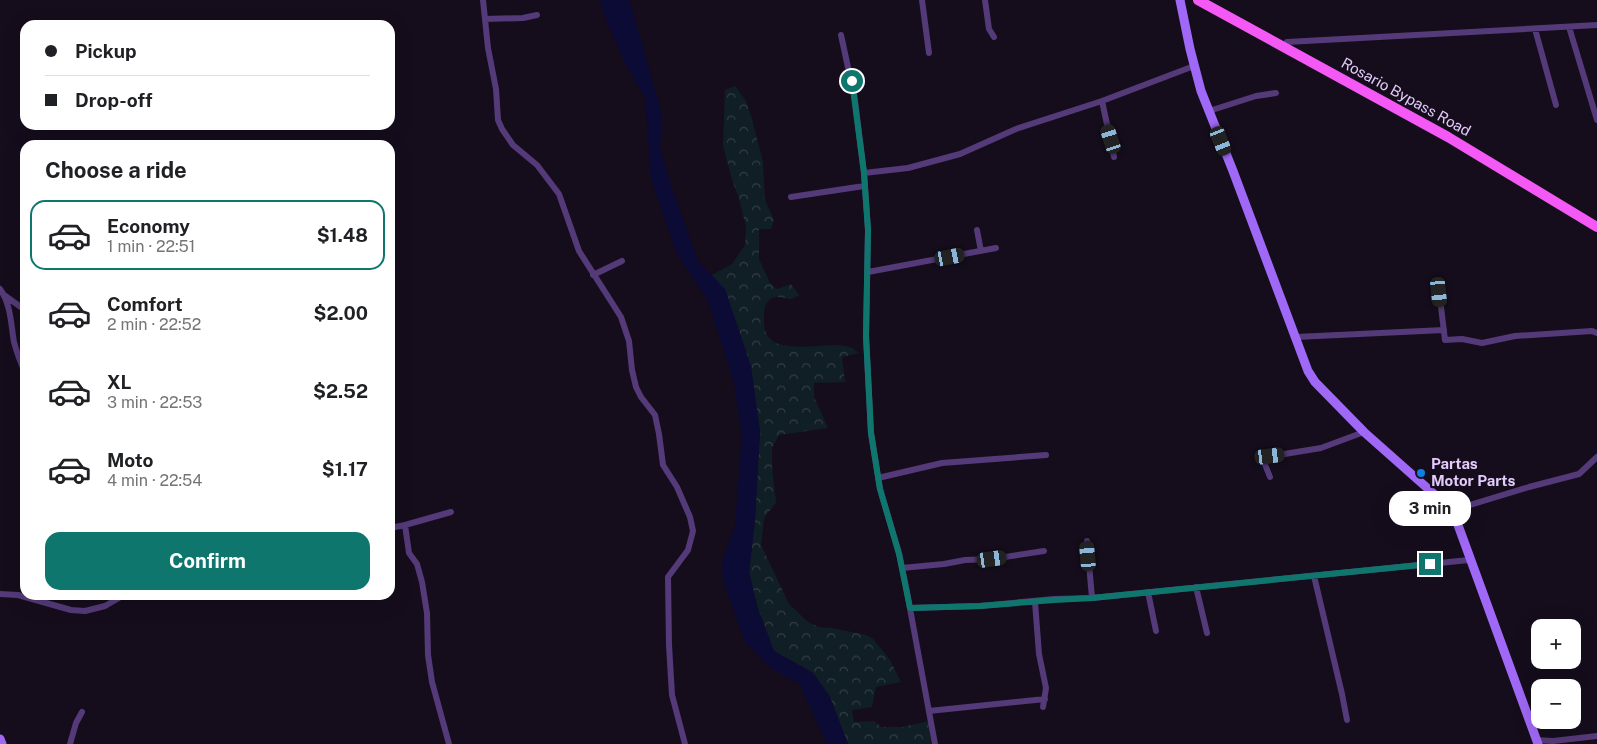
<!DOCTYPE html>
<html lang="en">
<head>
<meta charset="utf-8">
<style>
  :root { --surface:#fff; --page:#f6f6f6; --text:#202124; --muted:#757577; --line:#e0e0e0; --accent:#0f766e }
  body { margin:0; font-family:"Public Sans",sans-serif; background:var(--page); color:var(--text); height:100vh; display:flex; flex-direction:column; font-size:19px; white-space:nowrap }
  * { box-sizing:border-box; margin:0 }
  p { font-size:16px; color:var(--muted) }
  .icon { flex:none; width:28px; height:28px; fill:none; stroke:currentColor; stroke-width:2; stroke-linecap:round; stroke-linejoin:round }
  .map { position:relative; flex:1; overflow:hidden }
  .sheet { position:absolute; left:20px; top:140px; width:375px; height:460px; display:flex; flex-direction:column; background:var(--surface); border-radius:15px; box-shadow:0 5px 20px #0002 }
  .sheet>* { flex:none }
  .hud { position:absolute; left:20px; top:20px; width:375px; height:110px; border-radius:15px; box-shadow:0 5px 20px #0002; display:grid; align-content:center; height:110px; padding:0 25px; background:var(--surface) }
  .controls { position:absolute; left:1531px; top:619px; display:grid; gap:10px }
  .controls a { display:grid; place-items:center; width:50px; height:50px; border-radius:10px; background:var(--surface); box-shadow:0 5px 20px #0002; font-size:25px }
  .end { position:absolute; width:22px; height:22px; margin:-11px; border:6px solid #0f766e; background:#fff; box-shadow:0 0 0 2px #fff }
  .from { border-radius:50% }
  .bubble { position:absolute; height:35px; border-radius:15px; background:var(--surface); box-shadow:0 5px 20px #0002; font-size:16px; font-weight:700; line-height:35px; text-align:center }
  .car { position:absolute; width:15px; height:30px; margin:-15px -8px; border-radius:6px; box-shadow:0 0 4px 1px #0007; background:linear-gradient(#222 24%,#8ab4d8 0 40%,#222 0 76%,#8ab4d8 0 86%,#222 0) }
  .hud b { display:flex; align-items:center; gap:18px; height:48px; font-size:19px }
  .hud b+b { border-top:1px solid var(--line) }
  .hud i { width:12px; height:12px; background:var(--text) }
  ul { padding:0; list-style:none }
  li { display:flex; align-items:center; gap:15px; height:70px; margin:0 10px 8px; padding:0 15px; border:2px solid transparent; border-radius:15px }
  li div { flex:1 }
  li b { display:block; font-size:19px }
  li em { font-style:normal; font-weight:700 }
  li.active { border-color:var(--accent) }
  li>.icon { width:45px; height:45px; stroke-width:1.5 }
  h2 { padding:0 25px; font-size:22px; line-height:60px }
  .primary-button { display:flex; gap:10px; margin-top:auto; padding:10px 25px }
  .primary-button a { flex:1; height:58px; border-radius:15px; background:var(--accent); color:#fff; font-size:20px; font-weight:700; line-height:58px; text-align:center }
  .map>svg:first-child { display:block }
  .forest { fill:url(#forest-crowns) }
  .water { fill:#0c0b36 }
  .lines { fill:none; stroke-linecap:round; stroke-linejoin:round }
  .street { stroke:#543a78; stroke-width:6 }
  .secondary { stroke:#a068f6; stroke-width:9 }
  .primary { stroke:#f459f5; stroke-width:10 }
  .route { stroke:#0f766e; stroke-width:6 }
  .poi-dot { fill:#0e80e4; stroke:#150d1c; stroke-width:2 }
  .labels { text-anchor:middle; stroke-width:4.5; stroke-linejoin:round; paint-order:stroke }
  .street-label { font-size:15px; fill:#e3cbfc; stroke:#150d1c }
  .poi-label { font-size:15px; font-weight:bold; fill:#e3cbfc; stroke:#150d1c; text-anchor:start }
</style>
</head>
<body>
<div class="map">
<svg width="1597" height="744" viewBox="0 0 1597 744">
  <defs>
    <pattern id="forest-crowns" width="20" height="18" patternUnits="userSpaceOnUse" patternTransform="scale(1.25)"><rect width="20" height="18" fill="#101e26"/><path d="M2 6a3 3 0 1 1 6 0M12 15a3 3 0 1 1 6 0" fill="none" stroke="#333d46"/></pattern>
  </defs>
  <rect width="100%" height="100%" fill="#150d1c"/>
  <!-- forest -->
  <path class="forest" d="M735,86L746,101L752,119L763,162L765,200L774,220L771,229H759V259L770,283L777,289L791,284L799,295C798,296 793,298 792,299C784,299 776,294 769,300C763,306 764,314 764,322C764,362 825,339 850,347C853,348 856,351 859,353L842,357L845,382L814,383V397L828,428L779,435L772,448V467L776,503L767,514L764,520L761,545L789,604L808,622L819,627L832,628L866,635L873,639L890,660L901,682L876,687L872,707L852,710L854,722L874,721L881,727H902L929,721L931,744H848L829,695L813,673L774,651L757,606L749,572L755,519L760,431L712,275L732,264L745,245L746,227L740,202L732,179L723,146L725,90Z"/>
  <!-- water -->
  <path class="water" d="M600,0H629L642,43L662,115L660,148L672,188L698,261L725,289L751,366L760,431L755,519L749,572L757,606L774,651L813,673L829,695L848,744H827L799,683L785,677L767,665L745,642L723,580L722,562L735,525L742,435L734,383L708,301L677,254L651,179L645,98L626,65L605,17Z"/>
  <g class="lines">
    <!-- street -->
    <path class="street" d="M483,0L488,48L496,89L498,120L502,129L513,145L537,165L559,194L579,251L621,317L629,341L632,370L636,387L641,397L655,415L659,434L663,465L677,487L690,517L693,531L688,550L668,577L669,645L672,695L685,744
      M922,0L929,53
      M985,0L989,29L994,37
      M485,19L523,18L537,15
      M1569,27L1597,120
      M1535,29L1556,105
      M841,35L849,72L853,85L864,173L868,230L866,336L871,433L880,489L899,553L906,587L935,744
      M1287,42L1597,25
      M1102,101L1114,157
      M1209,111L1256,96L1276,93
      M864,173L908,168L960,154L1016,129L1102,101L1194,66
      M791,197L864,186
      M977,230L981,251
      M868,272L996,248
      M593,275L622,261
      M1438,282L1445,340L1462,339L1482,343L1515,336L1592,331L1597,333
      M0,289C11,304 11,325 14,342C17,353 20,362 25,372
      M4,295L25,310
      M1296,337L1444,330
      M1270,477L1264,462V458L1266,457L1321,448L1364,432
      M878,478L942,463L1046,455
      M1450,511L1529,487L1579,474L1597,457
      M405,525L409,553L417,564L422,582L427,613L428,655L432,682L449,744
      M390,528L405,525L451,512
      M1087,541L1092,598
      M902,568L944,564L965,560L992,559L1044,551
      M1314,576L1342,694L1347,720
      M1196,587L1207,633
      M1148,592L1156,631
      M0,594L18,595L71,610L85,611L105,606L124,595
      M1035,602L1039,654L1046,688L1043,707
      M910,608L980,606L1054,599L1092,598L1469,560
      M929,711L1045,699
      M1536,740L1553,741L1597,736
      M70,744L76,723L82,712"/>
    <!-- secondary -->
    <path class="secondary" d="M1180,0L1190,49L1201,91L1233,171L1308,371L1315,382L1364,432L1443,502L1450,511L1458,525L1538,744
      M0,739L2,744"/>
    <!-- primary -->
    <path class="primary" d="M1198,0L1448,137L1597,227"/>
  </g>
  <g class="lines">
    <!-- route -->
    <path class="route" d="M852,81L864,173L868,230L866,336L871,433L880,489L899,554L910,608L980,606L1054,600L1092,598L1430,564"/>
  </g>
  <!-- markers -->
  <circle class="poi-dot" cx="1421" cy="473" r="5"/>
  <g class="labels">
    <!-- street labels -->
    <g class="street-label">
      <text transform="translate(1406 97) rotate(29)" y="5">Rosario Bypass Road</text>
    </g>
    <!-- poi labels -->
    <g class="poi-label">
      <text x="1431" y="469">Partas<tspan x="1431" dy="17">Motor Parts</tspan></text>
    </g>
  </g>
</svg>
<div class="controls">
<a>+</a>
<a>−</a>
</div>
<i class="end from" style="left:852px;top:81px"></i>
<i class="end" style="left:1430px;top:564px"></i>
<div class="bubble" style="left:1389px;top:491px;width:82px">3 min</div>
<i class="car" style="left:1111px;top:139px;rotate:342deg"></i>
<i class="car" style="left:1221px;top:141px;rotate:158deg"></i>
<i class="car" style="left:950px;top:257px;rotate:79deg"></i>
<i class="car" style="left:1439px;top:292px;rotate:174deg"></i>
<i class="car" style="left:1270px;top:456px;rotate:83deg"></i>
<i class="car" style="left:1088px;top:556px;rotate:355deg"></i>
<i class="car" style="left:992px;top:559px;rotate:82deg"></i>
<div class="hud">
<b><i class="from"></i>Pickup</b>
<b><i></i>Drop-off</b>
</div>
<section class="sheet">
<h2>Choose a ride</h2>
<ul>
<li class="active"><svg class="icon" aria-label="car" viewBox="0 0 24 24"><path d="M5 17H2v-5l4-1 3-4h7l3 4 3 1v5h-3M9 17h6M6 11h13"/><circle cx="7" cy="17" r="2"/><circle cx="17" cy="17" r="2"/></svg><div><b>Economy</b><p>1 min · 22:51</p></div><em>$1.48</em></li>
<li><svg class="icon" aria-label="car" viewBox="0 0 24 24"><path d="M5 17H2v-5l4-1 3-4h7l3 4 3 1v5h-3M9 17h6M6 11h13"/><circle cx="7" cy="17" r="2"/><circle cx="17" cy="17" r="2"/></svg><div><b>Comfort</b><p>2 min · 22:52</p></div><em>$2.00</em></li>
<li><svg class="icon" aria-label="car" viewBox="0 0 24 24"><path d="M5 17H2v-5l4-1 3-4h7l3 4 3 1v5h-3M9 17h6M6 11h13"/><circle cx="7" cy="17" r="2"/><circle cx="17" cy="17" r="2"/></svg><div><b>XL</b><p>3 min · 22:53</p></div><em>$2.52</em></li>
<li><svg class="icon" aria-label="car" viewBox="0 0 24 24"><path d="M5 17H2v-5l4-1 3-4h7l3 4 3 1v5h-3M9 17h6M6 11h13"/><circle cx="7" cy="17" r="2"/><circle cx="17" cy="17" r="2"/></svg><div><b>Moto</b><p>4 min · 22:54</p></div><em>$1.17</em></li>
</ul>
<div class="primary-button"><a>Confirm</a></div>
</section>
</div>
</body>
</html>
